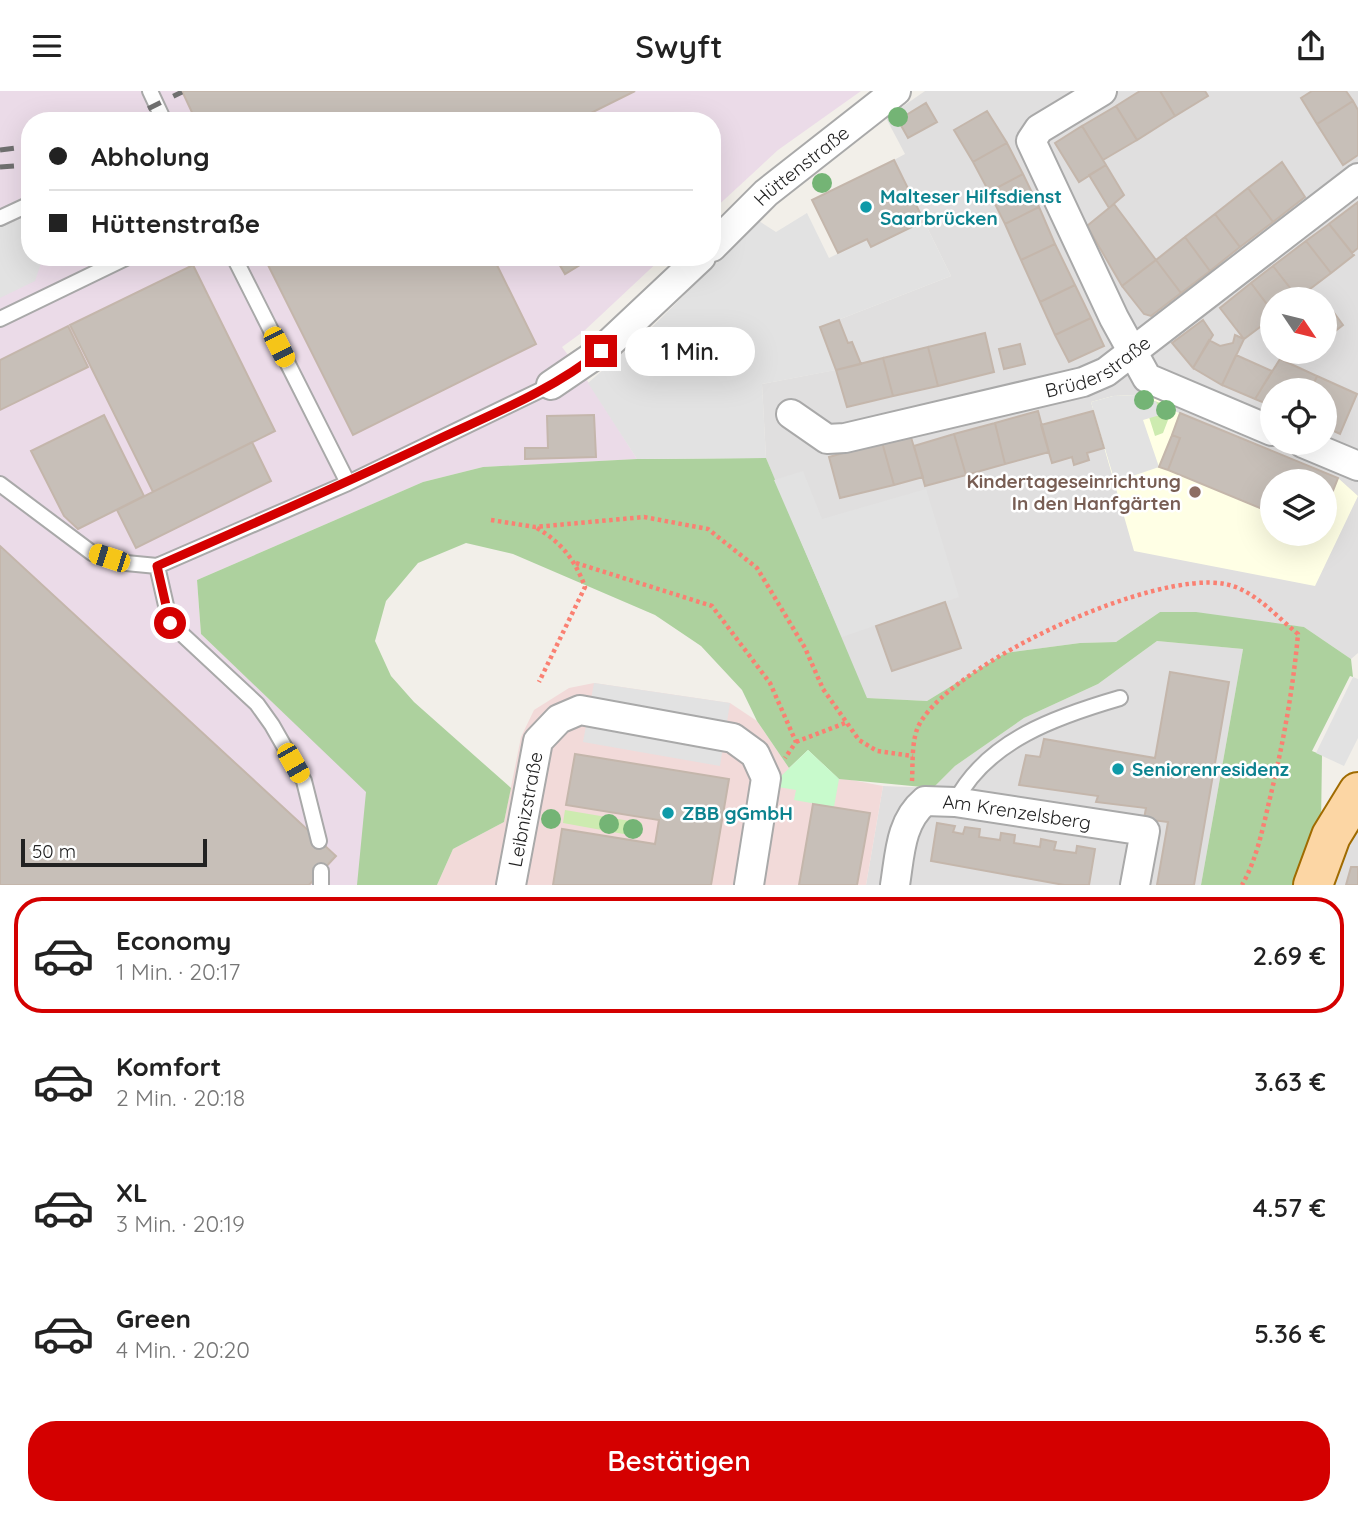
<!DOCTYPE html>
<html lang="de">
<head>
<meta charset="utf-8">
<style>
  :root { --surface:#fff; --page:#f2f2f2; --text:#222; --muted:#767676; --line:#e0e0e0; --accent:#d40000 }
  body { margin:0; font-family:Quicksand,sans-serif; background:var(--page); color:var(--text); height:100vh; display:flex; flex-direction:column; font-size:26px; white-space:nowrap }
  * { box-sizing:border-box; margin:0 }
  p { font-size:23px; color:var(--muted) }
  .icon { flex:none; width:38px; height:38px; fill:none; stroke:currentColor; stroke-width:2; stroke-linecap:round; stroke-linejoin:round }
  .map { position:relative; height:794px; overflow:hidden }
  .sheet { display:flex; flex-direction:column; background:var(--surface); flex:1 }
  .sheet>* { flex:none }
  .top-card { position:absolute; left:21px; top:21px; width:700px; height:154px; border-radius:28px; box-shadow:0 7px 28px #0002; display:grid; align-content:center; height:154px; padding:0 28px; background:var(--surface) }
  .needle { width:46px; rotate:125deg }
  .buttons { position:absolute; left:1260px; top:196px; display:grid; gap:14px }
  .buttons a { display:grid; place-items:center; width:77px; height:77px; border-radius:50%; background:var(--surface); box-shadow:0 7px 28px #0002; font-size:35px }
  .scale { position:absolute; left:21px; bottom:18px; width:186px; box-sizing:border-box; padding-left:7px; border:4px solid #222; border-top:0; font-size:19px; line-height:24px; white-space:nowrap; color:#222; -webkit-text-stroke:5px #fff; paint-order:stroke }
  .end { position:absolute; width:32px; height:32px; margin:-16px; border:9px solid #d40000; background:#fff; box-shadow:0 0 0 4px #fff }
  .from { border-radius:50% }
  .bubble { position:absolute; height:49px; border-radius:24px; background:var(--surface); box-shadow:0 7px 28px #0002; font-size:23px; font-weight:600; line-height:49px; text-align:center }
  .car { position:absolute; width:21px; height:42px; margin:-21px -10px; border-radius:9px; box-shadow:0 0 5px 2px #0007; background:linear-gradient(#f5c518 24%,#345 0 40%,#f5c518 0 76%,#345 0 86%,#f5c518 0) }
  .top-card b { display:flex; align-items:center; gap:24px; height:66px; font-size:26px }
  .top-card b+b { border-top:2px solid var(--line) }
  .top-card i { width:18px; height:18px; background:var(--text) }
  ul { padding:12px 0 0; list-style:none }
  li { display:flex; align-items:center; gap:21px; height:116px; margin:0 14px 10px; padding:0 14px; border:4px solid transparent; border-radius:28px }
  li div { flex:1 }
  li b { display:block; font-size:26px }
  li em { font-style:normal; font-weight:600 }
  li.current { border-color:var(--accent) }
  li>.icon { width:63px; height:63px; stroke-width:1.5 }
  .action { display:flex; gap:14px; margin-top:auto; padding:14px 28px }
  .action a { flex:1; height:80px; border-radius:28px; background:var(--accent); color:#fff; font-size:28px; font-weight:600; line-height:80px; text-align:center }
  header { display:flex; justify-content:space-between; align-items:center; height:91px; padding:0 28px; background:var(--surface); font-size:32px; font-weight:600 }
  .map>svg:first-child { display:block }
  .residential { fill:#e0dfdf; fill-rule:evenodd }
  .commercial { fill:#f2dad9 }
  .industrial { fill:#ebdbe8 }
  .education { fill:#ffffe5; fill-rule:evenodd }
  .grass { fill:#cdebb0 }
  .forest { fill:#add19e }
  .park { fill:#c8facc }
  .parking { fill:#e2e2e2 }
  .building { fill:#c7bfb8; stroke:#c4b6ab; stroke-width:2 }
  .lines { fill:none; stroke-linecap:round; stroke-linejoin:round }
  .service-casing { stroke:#a9a9a9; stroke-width:18 }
  .minor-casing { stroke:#a9a9a9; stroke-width:32 }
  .primary-casing { stroke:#a06b00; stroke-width:42 }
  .path { stroke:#fa8072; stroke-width:4.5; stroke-dasharray:3.5 3.5; stroke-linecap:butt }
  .service { stroke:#fff; stroke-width:14 }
  .minor { stroke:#fff; stroke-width:28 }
  .primary { stroke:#fcd6a4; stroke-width:38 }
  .rail { stroke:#707070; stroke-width:5; stroke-dasharray:14 14; stroke-linecap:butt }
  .tree { fill:#74b475 }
  .route { stroke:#d40000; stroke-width:9 }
  .culture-dot { fill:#0f9aa8; stroke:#fff; stroke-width:2.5 }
  .education-dot { fill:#8d6e63; stroke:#fff; stroke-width:2.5 }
  .labels { text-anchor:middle; stroke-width:5; stroke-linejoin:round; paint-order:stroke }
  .street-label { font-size:19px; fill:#222; stroke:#fff }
  .culture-label { font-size:19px; font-weight:bold; fill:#0d838f; stroke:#fff; text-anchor:start }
  .education-label { font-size:19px; font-weight:bold; fill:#785e54; stroke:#fff; text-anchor:end }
</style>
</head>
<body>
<header><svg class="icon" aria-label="menu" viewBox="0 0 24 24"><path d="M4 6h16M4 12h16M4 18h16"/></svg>Swyft<svg class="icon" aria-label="share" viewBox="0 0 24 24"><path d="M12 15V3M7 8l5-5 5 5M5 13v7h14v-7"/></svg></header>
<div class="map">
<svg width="1358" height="794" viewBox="0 0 1358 794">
  <rect width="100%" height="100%" fill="#f2efe9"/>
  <!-- residential -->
  <path class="residential" d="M925,0H1358V562L1351,568L1304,536L1160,521L1116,551L1080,552L1005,562L927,610L866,607L766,367L762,293L835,279L820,236L951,185L894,69L905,63L886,27ZM1272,208H1325V261H1272ZM1272,299H1325V352H1272ZM1272,390H1325V443H1272Z
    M1157,550L1243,558L1201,794H866L883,695L933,697L955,675L1024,627L1098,593Z
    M1358,691V794H1299Z"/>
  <!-- commercial -->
  <path class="commercial" d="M594,592L730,612L757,630L789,677L883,695L866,794H437L453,758L504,731L521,646L534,619L569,597Z"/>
  <!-- industrial -->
  <path class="industrial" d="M0,0H861L778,59L712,120V30H30V166H663L584,240L562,256L589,292L637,368L483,376L423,391L197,489L201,543L367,701L427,794H0Z"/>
  <!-- education -->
  <path class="education" d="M1136,304L1156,308L1173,316L1172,319L1338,387L1358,405L1315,495L1134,460L1091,311L1113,305ZM1272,390H1325V443H1272Z"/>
  <!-- grass -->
  <path class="grass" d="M1136,304L1173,316L1163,342L1155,345L1149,326L1160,324L1140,315Z
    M565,719L642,732L640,746L563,732Z"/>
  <!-- forest -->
  <path class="forest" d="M766,367L867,607L927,610L1005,562L1080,552L1116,551L1160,521H1196L1304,536L1351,568L1353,586L1350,585L1312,660L1322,664L1321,734L1299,794H1201L1243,558L1157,550L1098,593L1024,627L955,675L933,697L839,688L808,659L789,677L757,630L742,599L701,555L655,524L513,463L466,452L418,472L386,510L375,550L391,585L414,611L511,697L504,731L453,758L437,794H357L366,701L201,543L197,489L423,391L483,376L637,368Z"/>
  <!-- park -->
  <path class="park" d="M808,659L839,688L834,716L794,709L796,699L778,696L780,686Z"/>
  <!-- parking -->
  <path class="parking" d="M30,113V166H43L35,190L0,207V127Z
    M807,122L829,167L867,148L871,156L924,130L951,185L820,236L836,279L762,293L766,367L637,368L588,292L650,238L759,130L776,141Z
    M1136,304L1140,314L1156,310L1160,324L1143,329L1159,376L1115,391L1091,311L1113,305Z
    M803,380L822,428L926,398L959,506L842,546L774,389Z
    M1353,586L1358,588V647L1344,675L1316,662Z
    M594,592L730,612L720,675L583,651Z"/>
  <!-- building -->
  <path class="building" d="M182,0H635L575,30H196Z
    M1140,0H1160L1175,25L1137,49L1116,15Z
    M1160,0H1205L1208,5L1175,25Z
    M1312,0H1346L1353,10L1317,33L1301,7Z
    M1353,10L1358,19V64L1343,74L1317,33Z
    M926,12L937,31L908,47L898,29Z
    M1116,15L1137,49L1103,69L1082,35Z
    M987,20L1007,52L973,71L954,39Z
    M1082,35L1106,74L1079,91L1055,52Z
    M1007,52L1023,83L989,101L973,71Z
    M894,69L924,130L871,156L867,148L838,162L812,109Z
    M1282,71L1305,106L1273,131L1248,97Z
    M1106,74L1124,104L1109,117L1089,84Z
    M1023,83L1039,116L1005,133L989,101Z
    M1248,97L1273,131L1240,156L1215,123Z
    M1358,111V157L1352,162L1329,133Z
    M1114,113L1156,169L1122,195L1087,135Z
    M1039,116L1055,153L1021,169L1005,133Z
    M1215,123L1240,156L1210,180L1185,146Z
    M1329,133L1354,164L1331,182L1306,150Z
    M1185,146L1210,180L1181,202L1156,169Z
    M1306,150L1331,182L1298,207L1273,175Z
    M1055,153L1075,194L1040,211L1021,169Z
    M264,166H493L536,253L353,344Z
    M555,166H593L565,183Z
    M1156,169L1181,202L1151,225L1144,223L1122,195Z
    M193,174L275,340L153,401L70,234Z
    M1273,175L1298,207L1272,208V220L1251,192Z
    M1251,192L1272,220V227L1244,248L1220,217Z
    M1075,194L1091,227L1055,244L1040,211Z
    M1332,219L1343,234L1325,248V224Z
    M1091,227L1104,255L1069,271L1055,244Z
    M839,229L848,252L852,251L861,273L836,279L820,236Z
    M1203,229L1213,244L1193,277L1172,252Z
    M68,235L88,276L0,319V269Z
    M985,242L994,281L938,295L928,256Z
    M1235,244L1244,248L1222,294L1193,277L1209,249L1220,255L1233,252Z
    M1020,253L1025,273L1004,278L999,258Z
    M928,256L938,295L893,305L883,267Z
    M1236,264L1272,280L1255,308L1222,294Z
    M883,267L893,305L847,316L836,279Z
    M1280,268L1317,285L1311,299H1272V315L1255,308Z
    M1317,285L1357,303L1340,343L1325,336V299H1311Z
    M1038,320L1049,361L1005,373L995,332Z
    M1093,320L1104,357L1087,362L1089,369L1074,374L1072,366L1052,372L1041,334Z
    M1180,322L1338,387L1325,420V390H1272V422L1168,379L1180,347L1172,344Z
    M104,324L144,405L78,438L64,425L31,360Z
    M594,324L596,366L525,368V357H548L547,325Z
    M995,332L1005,373L966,384L954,343Z
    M910,343L923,386L894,394L882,351Z
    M954,343L966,384L925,395L914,355Z
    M1172,344L1180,347L1168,379L1159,376Z
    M252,351L271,390L136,457L117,419Z
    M882,351L894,394L840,407L829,366Z
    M0,455L336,765L309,794H0Z
    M945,511L961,557L892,580L876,535Z
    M1170,581L1229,591L1194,794H1157L1168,731L1144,728L1146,717L1096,711L1098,705L1019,694L1026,664L1040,666L1044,648L1155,667Z
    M575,663L729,688L711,794H553L562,738L655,753L659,729L566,714Z
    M813,713L870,722L857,794H799Z
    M937,732L955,735L953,741L963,743L965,736L980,738L979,746L1000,749L1001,742L1015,744L1014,752L1040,756L1041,748L1056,751L1054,759L1076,762L1077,755L1095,758L1089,794H1064L931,770Z
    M1351,776H1358V794H1346Z"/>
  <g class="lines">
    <!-- service casing -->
    <g class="service-casing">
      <path id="service" d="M150,0L164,30
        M0,127L30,113
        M234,166L348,392
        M0,228L128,166
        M0,393L92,462L126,472L157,475L348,392L551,294
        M157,475L170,532L257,613L272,634L304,690L319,750
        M955,711C987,649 1058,625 1120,607
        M321,794V780"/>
    </g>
    <!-- minor casing -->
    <g class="minor-casing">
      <g id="minor">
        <path d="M1102,0L1039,38L1031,50L1114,227L1147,287L1272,340"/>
        <path id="s1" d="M712,156L766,102L896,0"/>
        <path d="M551,294L601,260L701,166"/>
        <path id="s2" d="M791,323L827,348L845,347L1083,291L1106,281L1358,87"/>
        <path d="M1303,352L1358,375"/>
        <path id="s3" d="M511,794L538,650L559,628L580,619L733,647L755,663L766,687L749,794"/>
        <path id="s4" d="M895,794C900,763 900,731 925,710L955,711L1145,740L1135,794"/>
      </g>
    </g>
    <!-- primary casing -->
    <g class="primary-casing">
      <path id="primary" d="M1313,794L1331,745L1358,701"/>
    </g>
    <!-- path -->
    <path class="path" d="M491,429L535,436L644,426L708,438L757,477L805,557L823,598L859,649L877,660L913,665
      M537,437C562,452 575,469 585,496L539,591
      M576,472L712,515L770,592L796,651L785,667
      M796,651L845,632
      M912,690C913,673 911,647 920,632C956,570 1154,479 1225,493C1253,498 1276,525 1298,543C1293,599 1283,653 1270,707C1263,736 1257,768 1242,794"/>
    <!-- service -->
    <use href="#service" class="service"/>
    <!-- minor -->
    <use href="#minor" class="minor"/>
    <!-- primary -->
    <use href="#primary" class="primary"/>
    <!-- rail -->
    <path class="rail" d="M123,30L182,1
      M174,30L192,21
      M0,59L30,55
      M0,76L30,74"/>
  </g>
  <!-- trees -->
  <g class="tree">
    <circle cx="898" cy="26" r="10"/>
    <circle cx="822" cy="92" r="10"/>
    <circle cx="1144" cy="309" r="10"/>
    <circle cx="1166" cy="319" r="10"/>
    <circle cx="551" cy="728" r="10"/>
    <circle cx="609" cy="733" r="10"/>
    <circle cx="633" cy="738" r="10"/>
  </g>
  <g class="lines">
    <!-- route -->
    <path class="route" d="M170,532L157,475C253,433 348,391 443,346C497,321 554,298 601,260"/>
  </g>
  <!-- markers -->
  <g class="culture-dot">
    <circle cx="866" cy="116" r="7"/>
    <circle cx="1118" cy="678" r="7"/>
    <circle cx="668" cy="722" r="7"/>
  </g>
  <circle class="education-dot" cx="1195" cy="401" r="7"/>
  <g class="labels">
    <!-- street labels -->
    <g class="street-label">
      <text dy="7" stroke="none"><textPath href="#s1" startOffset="121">Hüttenstraße</textPath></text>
      <text dy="7" stroke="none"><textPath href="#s2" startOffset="326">Brüderstraße</textPath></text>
      <text dy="7" stroke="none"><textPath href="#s3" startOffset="77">Leibnizstraße</textPath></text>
      <text dy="7" stroke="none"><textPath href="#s4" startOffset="184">Am Krenzelsberg</textPath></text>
    </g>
    <!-- culture labels -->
    <g class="culture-label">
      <text x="880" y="112">Malteser Hilfsdienst<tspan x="880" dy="22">Saarbrücken</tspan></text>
      <text x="1132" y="685">Seniorenresidenz</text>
      <text x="682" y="729">ZBB gGmbH</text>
    </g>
    <!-- education labels -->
    <g class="education-label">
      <text x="1181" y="397">Kindertageseinrichtung<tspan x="1181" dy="22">In den Hanfgärten</tspan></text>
    </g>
  </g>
</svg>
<div class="buttons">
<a><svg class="needle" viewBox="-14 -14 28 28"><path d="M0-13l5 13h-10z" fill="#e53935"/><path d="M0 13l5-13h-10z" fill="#767676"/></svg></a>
<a><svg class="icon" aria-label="locate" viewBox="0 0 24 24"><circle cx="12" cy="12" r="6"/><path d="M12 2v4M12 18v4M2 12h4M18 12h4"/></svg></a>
<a><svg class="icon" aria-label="layers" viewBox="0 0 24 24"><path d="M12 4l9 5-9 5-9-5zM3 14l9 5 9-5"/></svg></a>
</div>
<div class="scale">50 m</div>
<i class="end from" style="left:170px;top:532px"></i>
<i class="end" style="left:601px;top:260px"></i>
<div class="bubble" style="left:625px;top:236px;width:130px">1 Min.</div>
<i class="car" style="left:279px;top:256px;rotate:153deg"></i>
<i class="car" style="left:109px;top:467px;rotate:288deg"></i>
<i class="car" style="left:293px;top:672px;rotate:150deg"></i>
<div class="top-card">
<b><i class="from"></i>Abholung</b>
<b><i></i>Hüttenstraße</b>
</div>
</div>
<section class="sheet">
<ul>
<li class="current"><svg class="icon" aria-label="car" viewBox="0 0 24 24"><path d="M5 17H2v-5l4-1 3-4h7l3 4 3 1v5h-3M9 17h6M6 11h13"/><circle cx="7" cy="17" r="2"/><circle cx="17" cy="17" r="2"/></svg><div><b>Economy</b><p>1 Min. · 20:17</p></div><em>2.69 €</em></li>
<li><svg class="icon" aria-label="car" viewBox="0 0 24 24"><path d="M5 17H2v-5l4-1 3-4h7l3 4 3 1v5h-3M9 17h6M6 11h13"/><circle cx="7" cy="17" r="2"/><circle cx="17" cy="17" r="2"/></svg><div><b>Komfort</b><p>2 Min. · 20:18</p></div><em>3.63 €</em></li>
<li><svg class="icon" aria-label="car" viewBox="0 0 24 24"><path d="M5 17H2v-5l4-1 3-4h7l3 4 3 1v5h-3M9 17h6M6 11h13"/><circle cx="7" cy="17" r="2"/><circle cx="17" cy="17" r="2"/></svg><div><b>XL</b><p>3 Min. · 20:19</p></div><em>4.57 €</em></li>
<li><svg class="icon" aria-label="car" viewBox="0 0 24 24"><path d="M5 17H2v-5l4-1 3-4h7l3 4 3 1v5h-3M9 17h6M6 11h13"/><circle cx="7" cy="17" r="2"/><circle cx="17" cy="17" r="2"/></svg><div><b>Green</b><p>4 Min. · 20:20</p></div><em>5.36 €</em></li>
</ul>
<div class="action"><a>Bestätigen</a></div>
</section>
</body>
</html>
